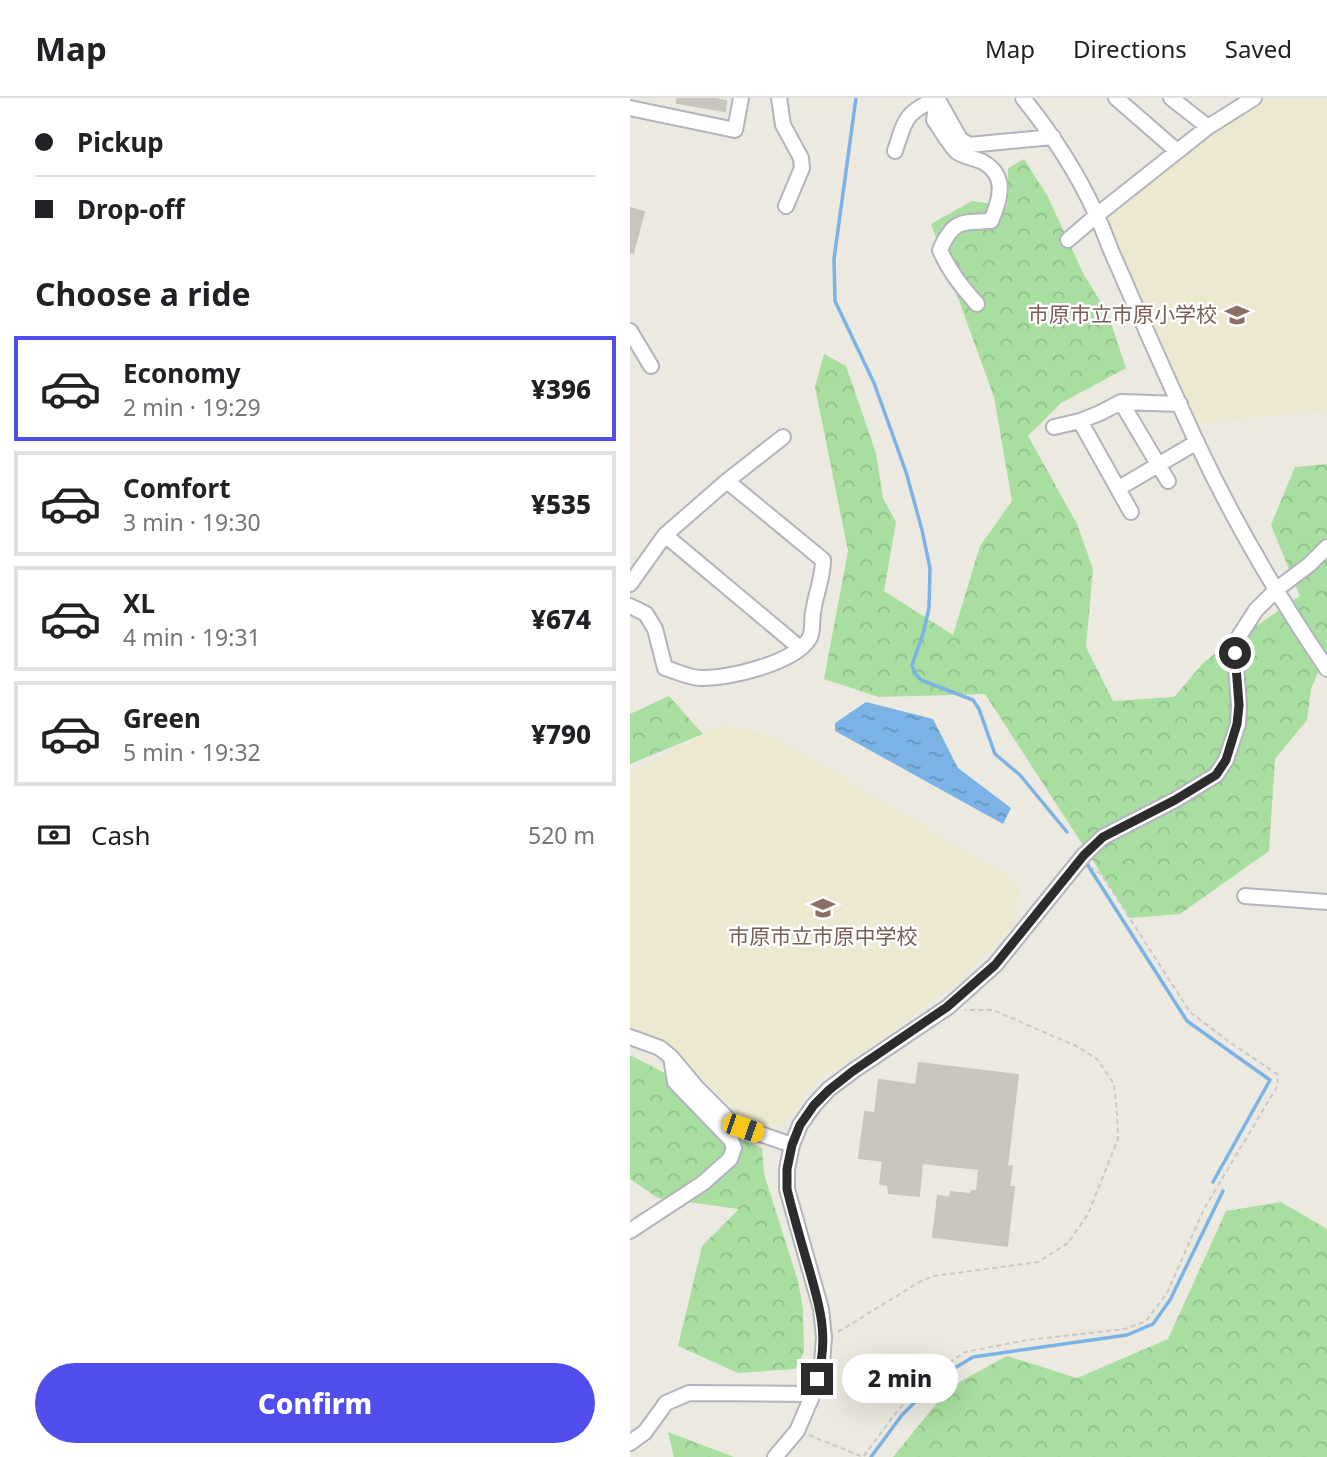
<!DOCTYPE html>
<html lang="en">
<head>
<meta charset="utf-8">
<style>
  :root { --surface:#fff; --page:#f2f2f2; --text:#202124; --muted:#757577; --line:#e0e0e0; --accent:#514dec }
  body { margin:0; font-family:"Noto Sans","Noto Sans JP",sans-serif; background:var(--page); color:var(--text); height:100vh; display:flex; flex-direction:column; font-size:26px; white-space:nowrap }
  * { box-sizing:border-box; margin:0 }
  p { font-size:23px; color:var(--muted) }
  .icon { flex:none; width:38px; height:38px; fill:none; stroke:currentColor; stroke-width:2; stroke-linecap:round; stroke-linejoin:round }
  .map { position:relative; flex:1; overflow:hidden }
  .panel { display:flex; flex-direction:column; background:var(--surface); width:630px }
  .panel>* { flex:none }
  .top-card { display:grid; align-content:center; height:154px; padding:0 35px; background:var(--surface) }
  .end { position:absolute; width:32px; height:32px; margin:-16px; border:9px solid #2c2c2c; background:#fff; box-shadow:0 0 0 4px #fff }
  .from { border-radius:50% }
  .bubble { position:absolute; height:49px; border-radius:24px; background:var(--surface); box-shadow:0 7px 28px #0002; font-size:23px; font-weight:800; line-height:49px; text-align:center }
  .car { position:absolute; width:21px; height:42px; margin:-21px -10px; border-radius:9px; box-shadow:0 0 5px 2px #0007; background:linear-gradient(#f5c518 24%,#345 0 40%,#f5c518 0 76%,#345 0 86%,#f5c518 0) }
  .top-card b { display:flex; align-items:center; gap:24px; height:66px; font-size:26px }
  .top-card b+b { border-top:2px solid var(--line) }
  .top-card i { width:18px; height:18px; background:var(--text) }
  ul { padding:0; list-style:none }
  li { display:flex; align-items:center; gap:21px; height:105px; margin:0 14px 10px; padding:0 21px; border:4px solid var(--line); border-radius:0px }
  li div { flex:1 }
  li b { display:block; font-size:26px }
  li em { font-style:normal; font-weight:800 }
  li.current { border-color:var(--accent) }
  li>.icon { width:63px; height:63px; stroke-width:1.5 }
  h2 { padding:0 35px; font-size:32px; line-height:84px }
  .pay { display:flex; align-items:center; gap:18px; height:77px; padding:0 35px; font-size:26px }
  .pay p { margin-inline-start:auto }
  .button { display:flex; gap:14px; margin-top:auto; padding:14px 35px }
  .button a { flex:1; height:80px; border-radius:42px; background:var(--accent); color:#fff; font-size:28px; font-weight:800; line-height:80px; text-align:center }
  header { display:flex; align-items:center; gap:42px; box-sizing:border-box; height:98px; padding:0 35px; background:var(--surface); border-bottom:2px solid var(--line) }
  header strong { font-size:33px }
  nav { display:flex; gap:38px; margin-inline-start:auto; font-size:24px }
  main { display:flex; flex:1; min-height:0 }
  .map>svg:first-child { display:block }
  .education { fill:#ece9d0 }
  .forest { fill:url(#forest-crowns) }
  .water { fill:url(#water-ripples) }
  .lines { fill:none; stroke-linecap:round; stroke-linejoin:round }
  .stream { stroke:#7bb3e6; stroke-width:3.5 }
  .building { fill:#c8c6bf; stroke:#c8c6b9; stroke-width:2 }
  .minor-casing { stroke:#b3b3be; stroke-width:18 }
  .path { stroke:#c8c8c8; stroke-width:2; stroke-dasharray:5 3.5; stroke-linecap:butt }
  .minor { stroke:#fff; stroke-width:14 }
  .route { stroke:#2c2c2c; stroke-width:9 }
  .labels { text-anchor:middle; stroke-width:5; stroke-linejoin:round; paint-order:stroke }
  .education-label { font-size:21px; fill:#785e54; stroke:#fff; text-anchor:end }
</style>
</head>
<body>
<header>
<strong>Map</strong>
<nav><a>Map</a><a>Directions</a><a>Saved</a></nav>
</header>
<main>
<section class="panel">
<div class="top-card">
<b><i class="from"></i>Pickup</b>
<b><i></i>Drop-off</b>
</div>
<h2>Choose a ride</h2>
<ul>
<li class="current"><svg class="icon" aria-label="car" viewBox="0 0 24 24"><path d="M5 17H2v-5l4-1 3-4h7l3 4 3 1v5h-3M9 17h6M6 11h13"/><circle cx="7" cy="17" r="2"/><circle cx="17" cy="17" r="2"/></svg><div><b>Economy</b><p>2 min · 19:29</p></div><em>¥396</em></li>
<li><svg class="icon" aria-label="car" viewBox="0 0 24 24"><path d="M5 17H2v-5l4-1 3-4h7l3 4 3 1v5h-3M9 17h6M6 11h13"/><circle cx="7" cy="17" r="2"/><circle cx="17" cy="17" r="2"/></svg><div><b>Comfort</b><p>3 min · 19:30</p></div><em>¥535</em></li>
<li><svg class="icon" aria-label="car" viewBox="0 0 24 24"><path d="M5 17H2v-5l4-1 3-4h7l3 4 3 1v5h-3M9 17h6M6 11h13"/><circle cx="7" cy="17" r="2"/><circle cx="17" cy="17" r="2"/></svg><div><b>XL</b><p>4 min · 19:31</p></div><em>¥674</em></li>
<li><svg class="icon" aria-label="car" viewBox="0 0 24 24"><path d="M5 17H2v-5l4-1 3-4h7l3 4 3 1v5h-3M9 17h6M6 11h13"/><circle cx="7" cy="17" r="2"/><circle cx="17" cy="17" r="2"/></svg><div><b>Green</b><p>5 min · 19:32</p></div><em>¥790</em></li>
</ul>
<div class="pay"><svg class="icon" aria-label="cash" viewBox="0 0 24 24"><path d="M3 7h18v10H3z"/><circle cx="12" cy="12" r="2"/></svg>Cash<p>520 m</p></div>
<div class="button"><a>Confirm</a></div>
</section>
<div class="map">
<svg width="697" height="1359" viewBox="0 0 697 1359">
  <defs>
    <pattern id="forest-crowns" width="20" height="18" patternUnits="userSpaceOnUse" patternTransform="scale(1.75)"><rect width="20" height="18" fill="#a8dea0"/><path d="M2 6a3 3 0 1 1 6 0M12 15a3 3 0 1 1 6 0" fill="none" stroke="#91bf8a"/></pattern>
    <pattern id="water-ripples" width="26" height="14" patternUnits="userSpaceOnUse" patternTransform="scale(1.75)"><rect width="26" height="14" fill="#7bb3e6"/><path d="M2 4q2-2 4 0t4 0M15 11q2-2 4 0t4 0" fill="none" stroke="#6592bb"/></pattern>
  </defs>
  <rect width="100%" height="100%" fill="#eceae0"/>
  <!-- education -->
  <path class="education" d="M637,0H697V313L568,326L473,122L583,35Z
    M93,626L144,638L384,782L390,791L384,828L323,888L243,947L186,983L157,1024L142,1031L114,1021L40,949L0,933V674Z"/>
  <!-- forest -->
  <path class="forest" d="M394,61L418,99L453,175L478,216L496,270L431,305L398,338L447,426L463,471L456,549L483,603L544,599L575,563L670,498L641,427L665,369L697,366V570H690L681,591L677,622L645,661L639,753L550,816L500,820L355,596L249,599L194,581L218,453L185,289L194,256L216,268L246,355L253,400L266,424L254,493L323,537L350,448L382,403L364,299L301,126L342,103L377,108L378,70Z
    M39,598L73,636L0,666V616Z
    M0,957L58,987L111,1041L132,1050L134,1076L168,1183L173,1211L174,1254L165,1271L108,1275L48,1248L72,1148L109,1111L28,1100L0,1081Z
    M651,1104L697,1131V1359H263L320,1289L377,1258L447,1280L538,1241L596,1113Z
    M38,1334L104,1359H44Z"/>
  <!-- water -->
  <path class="water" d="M236,604L303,621L328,670L381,710L373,726L205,633V625Z"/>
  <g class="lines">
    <!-- stream -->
    <path class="stream" d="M226,0L204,161L205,203L244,285L276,374L292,432L300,470L299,510L293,536L282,567L284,574L291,582L343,602L349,611L365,656L390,677L437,734
      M457,766L557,923L640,982L583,1084
      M241,1359L272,1317L310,1279L343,1259L497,1237L523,1226L540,1202L593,1093"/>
  </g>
  <!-- building -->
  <path class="building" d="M47,0H81L96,3L95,13L47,5Z
    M0,110L14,114L3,155L0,154Z
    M289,965L388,977L377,1069L382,1068L379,1089H384L377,1148L303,1139L308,1098L320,1100L321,1094L340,1096L342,1093H347L349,1071L292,1065L289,1098L259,1095L258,1087L250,1086L253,1063L229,1060L235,1014L245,1015L249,982L286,987Z"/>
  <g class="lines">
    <!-- minor casing -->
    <g class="minor-casing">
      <path id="minor" d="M149,0L153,27L171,60L172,70L156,108
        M307,0L330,41L339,47L423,39
        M393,0C422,36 447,74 466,116C474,132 479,150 487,166C513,226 540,286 567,345C604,424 649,500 697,571
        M486,0L547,53
        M541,0L578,29
        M0,10L105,32L111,0
        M265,53C275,22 275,14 307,1L304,22C309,29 321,49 327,54C334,59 345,60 353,64C378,78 370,102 361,123C331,124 323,122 310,152C319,173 332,189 347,206
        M438,142L467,117L578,29L624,0
        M0,233L21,268
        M491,304L538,383
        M450,323L501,414
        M424,329L450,323L470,315L491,304L550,306
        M489,390L567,344
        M35,437L170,550
        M0,486L35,437L97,383L153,339
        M0,508L16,516L25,531L35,570C46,573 59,580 71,580C98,581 164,565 179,541C184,533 181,524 183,515C185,497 193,481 193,462L97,383
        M615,798L697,804
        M0,939L30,950L41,959L67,990L102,1025L113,1030L162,1047
        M0,1133L73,1085L100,1061L104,1050L101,1042L45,984L41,959
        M0,1345L15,1334L36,1305L59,1295L183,1296
        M145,1359L167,1333L183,1296L192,1266L194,1239L191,1211L157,1091V1071L162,1047L170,1027L184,1007L199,991L223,973L318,909L365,867L454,757L473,739L545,702L586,677L596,662L608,626L609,607L605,555L608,540L626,512L647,491L680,466L697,449"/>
    </g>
    <!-- path -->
    <path class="path" d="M208,1234L291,1183L304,1178L408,1164L438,1145L458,1116L488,1041L487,1014L484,986L467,961L446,948L363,912H335
      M179,1337L233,1359L268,1312L305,1274L335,1254L397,1242L495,1231L516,1223L537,1195L574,1111L648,987L647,976L598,943L560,914L472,777L462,770"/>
    <!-- minor -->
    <use href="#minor" class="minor"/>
  </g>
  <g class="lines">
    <!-- route -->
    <path class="route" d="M187,1281C200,1239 189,1205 177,1164C170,1140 163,1116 157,1091V1071L162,1047L170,1027L184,1007L199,992L223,973L317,909L365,867L454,757L473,739L545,702L586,677L596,662L607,626L609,607L605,555"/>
  </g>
  <!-- icons -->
  <defs>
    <g id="school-bare" transform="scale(1.89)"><path d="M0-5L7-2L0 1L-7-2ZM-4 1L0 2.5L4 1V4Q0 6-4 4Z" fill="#8d6e63" stroke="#fff" stroke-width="2.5" paint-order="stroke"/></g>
  </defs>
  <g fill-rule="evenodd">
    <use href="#school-bare" x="607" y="217"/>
    <use href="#school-bare" x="193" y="810"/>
  </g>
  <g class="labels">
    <!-- education labels -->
    <g class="education-label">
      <text x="587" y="224">市原市立市原小学校</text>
      <text x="193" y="846" text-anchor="middle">市原市立市原中学校</text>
    </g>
  </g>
</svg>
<i class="end from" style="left:605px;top:555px"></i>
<i class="end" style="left:187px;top:1281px"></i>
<div class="bubble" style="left:212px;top:1256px;width:116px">2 min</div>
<i class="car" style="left:113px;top:1030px;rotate:109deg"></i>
</div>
</main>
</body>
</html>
